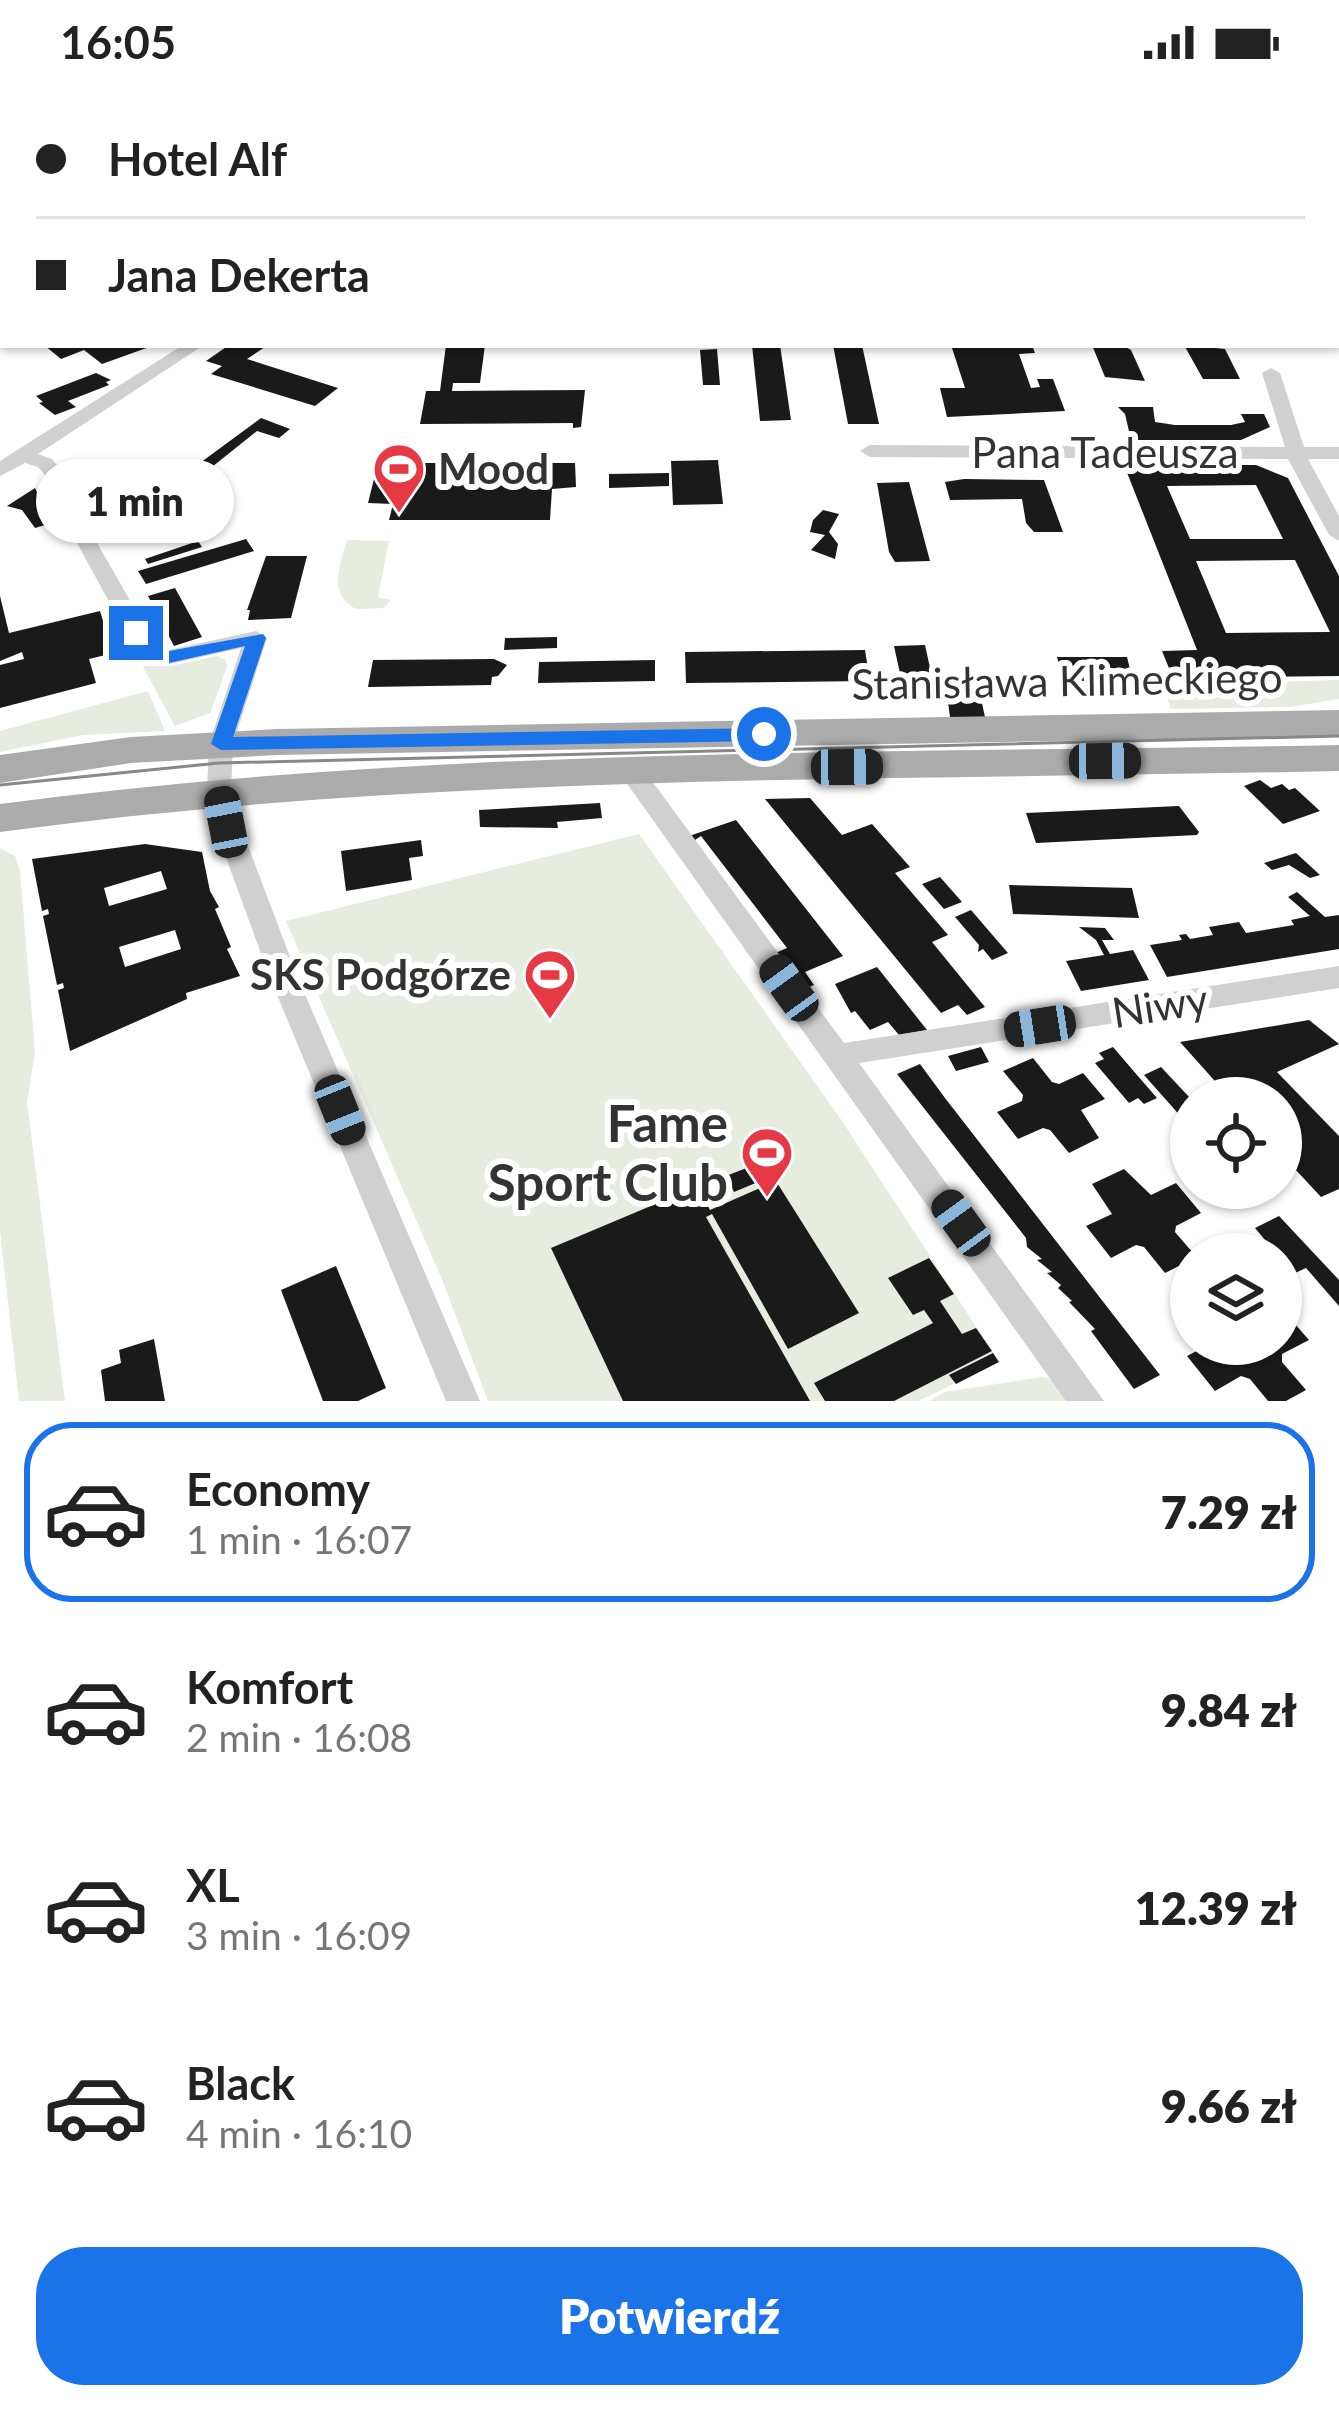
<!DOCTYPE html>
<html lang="pl">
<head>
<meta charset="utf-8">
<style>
  :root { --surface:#fff; --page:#f6f6f6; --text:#222; --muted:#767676; --line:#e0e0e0; --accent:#1a73e8 }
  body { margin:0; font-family:Lato,sans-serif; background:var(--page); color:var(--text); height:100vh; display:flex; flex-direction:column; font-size:45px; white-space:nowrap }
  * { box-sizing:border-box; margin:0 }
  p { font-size:39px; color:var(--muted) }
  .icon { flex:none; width:66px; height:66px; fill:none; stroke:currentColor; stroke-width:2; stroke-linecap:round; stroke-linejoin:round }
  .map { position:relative; height:1317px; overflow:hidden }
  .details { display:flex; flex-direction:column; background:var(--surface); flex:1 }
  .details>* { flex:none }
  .top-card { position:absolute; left:0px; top:0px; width:1341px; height:264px; box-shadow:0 3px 9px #0004; display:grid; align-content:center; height:264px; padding:0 36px; background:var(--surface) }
  .buttons { position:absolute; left:1170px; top:993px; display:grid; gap:24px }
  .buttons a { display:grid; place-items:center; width:132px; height:132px; border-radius:50%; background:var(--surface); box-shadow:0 3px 9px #0004; font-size:60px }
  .end { position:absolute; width:54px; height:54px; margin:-27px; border:15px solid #1a73e8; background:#fff; box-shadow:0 0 0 6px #fff }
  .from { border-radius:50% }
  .bubble { position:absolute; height:84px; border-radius:42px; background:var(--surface); box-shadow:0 3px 9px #0004; font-size:39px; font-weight:800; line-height:84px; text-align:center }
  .car { position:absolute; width:36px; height:72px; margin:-36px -18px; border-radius:15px; box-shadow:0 0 9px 3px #0007; background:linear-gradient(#222 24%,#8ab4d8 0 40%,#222 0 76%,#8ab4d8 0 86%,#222 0) }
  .top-card b { display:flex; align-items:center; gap:42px; height:114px; font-size:45px }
  .top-card b+b { border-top:3px solid var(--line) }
  .top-card i { width:30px; height:30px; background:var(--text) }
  ul { padding:21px 0 0; list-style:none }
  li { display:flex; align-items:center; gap:36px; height:180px; margin:0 24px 18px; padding:0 12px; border:6px solid transparent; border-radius:48px }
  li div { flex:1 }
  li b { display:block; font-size:45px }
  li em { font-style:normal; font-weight:800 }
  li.active { border-color:var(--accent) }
  li>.icon { width:108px; height:108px; stroke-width:1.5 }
  .cta { display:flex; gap:24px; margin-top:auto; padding:24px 36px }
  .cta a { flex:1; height:138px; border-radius:48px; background:var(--accent); color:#fff; font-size:48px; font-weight:800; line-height:138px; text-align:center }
  .status { display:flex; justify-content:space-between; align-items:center; height:84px; padding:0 60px; background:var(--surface); direction:ltr }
  .status svg { height:33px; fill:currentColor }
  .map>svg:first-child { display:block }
  .green { fill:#e6ecdf }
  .building { fill:#1a1a1a; fill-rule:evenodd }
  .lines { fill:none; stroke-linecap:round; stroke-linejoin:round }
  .minor { fill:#d0d0d0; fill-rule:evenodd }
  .primary { fill:#ababab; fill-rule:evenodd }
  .tram { stroke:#888; stroke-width:3 }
  .route { fill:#1a73e8 }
  .labels { text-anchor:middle; stroke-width:12; stroke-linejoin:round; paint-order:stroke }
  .street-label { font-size:42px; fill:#333; stroke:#fff }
  .poi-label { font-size:42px; font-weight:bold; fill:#333; stroke:#fff; text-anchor:start }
  .near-poi-label { font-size:51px; font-weight:bold; fill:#333; stroke:#fff; text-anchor:end }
</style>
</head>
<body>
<div class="status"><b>16:05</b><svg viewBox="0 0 49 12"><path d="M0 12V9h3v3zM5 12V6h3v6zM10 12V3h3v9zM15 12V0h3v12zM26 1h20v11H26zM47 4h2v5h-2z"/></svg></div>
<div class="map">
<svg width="1339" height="1317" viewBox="0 0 1339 1317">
  <rect width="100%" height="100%" fill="#fff"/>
  <!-- green -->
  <path class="green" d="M563,0H1339V137L1338,3H560Z
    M347,456L389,457L378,513L391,516L384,524L356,525C327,511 340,481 347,456Z
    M216,572L226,576L227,583L210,629L175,642L142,581L171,582Z
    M1339,596V615L1290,623L1171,625L1163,601Z
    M148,607L165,647L83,651L0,668V647Z
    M639,750L842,1037L999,1278L918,1317H488L441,1193L286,837Z
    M0,764L15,772L20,787L35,968L27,1018L65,1317H19L0,1147Z
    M1042,1293L1055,1296L1075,1317H929L945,1308Z"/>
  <!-- building -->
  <path class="building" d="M44,261H152V262L102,280L84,266L61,275Z
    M229,261H268L247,275L338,304L315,322L211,290L222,282L206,277Z
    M446,261H485L480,299H453L452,307L585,306L581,343L573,344V339L420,340L426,307H440Z
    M752,261H780L791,336L760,337Z
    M833,261H862L879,340H848Z
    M951,261H1032L1035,269L1019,270L1031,304L1040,303L1037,295H1053L1065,327L947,333L940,304H965Z
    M1092,261H1122L1131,266L1145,297L1105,293Z
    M1184,261L1225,265L1240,295H1203Z
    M717,265L720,301H703L700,266Z
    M96,289L111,296L106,298L109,301L68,317L76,323L55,331L39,319L43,318L36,312Z
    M1118,323H1153L1155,338L1175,341H1231L1245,338L1241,330H1264L1270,343L1241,356H1131L1125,330Z
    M261,334L290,345L279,354L257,347L202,391L189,387Z
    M718,376L723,420L673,421L671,377Z
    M378,379H575L576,403L552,405L550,436H389L393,420L368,419Z
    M1124,381H1256L1288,394L1339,492V592L1173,594L1162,567L1197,566ZM1256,401L1283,455H1190L1167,402ZM1295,476L1330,548L1226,549L1196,477Z
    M669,389V402L609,404V390Z
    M166,391L177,400L96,424L90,415L131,404L128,398Z
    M964,395L1044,396L1063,448H1034L1026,439L1022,415L950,416L945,398Z
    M909,398L930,477L895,478L889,468L877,399Z
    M35,404L52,439L35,444L22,426L7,422Z
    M215,409L227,425L216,428L221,437L200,443L194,435L187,437L184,426L197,422L193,416Z
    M823,426L839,430L829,448L838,460L835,475L811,466L825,451L810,448L813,436Z
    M181,436L178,453L124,457L127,440Z
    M246,455L254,467L146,500L138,487Z
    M198,457L202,463L148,480L145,475Z
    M266,472H307L291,534L248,536L250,526H247Z
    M175,504L202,553L174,562L148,512Z
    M0,512L9,549L100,527L108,553L117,551L122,567L89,575L96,599L0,624V581L24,575L22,568L0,577Z
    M557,553V564L504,566L505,554Z
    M925,561L932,593L901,594L894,562Z
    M865,566L870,597L686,599L685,568Z
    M1057,573H1127L1133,597H1064Z
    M494,575L507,581L498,592L492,593L491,601L368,603L373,576Z
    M655,576V597L538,599L539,578Z
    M947,610H980L985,633H950Z
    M1260,696L1271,704L1282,700L1289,706L1295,704L1320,727L1283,740L1244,702Z
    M810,714L842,751L872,740L910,783L895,789L948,851L932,858L985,923L967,931L958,921L941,929L765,715Z
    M600,719L602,734L557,738L558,744L480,743L479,726Z
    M1179,722L1199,748L1197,751L1036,759L1026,729Z
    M736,736L843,872L805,888L814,901L801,906L773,870L787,864L701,752L695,756L689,752Z
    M421,756L423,772L409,774L412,796L346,807L341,767Z
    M145,760L202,768L210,807L219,823L215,825L231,863L227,865L240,892L186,909L187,915L70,967L58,906L64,904L63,899L57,901L43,832L49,830L48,825L42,827L32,775ZM161,787L167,805L109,822L104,804ZM175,846L181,865L125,883L119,863Z
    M1296,769L1320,791L1310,794L1289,781L1272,786L1264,779Z
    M940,793L962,818L944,825L922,800Z
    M1009,801L1132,804L1139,834L1013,830Z
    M1297,808L1325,833L1339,831V865L1167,893L1150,861L1182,856L1179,851L1186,850L1190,855L1213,851L1209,843L1239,838L1246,849L1294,841L1291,836L1310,832L1288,813Z
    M971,826L1008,869L992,876L983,865L978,868L979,861L955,833Z
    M1079,843L1105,844L1114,856H1102L1110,870L1133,866L1149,896L1081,907L1066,877L1104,871L1096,856Z
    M877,883L927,946L899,951L888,938L870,946L855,927L851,929L835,900Z
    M1309,936L1339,960L1277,988L1339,1052V1105L1321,1113L1281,1070V1014H1230L1180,958Z
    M981,963L989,978L956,987L948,972Z
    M1113,963L1137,991L1157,1014L1144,1020L1138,1014L1129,1019L1095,979L1104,975L1099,969Z
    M1033,974L1052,998L1059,1000L1083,989L1105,1015L1081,1026L1099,1054L1069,1069L1050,1046L1043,1044L1018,1055L997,1028L1022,1017L1023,1011L1003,987Z
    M920,980L945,1014L1160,1291L1134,1305L1091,1247L1095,1245L1069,1218L1072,1217L1058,1204L1061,1201L1047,1189L1052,1188L1037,1176L1042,1175L1027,1163L1026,1154L897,990Z
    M1161,983L1191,1015V1044L1144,991Z
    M749,1083L758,1098L734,1108L726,1092Z
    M1124,1085L1151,1111L1176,1099L1201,1129L1176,1142L1175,1148L1194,1170L1191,1176L1165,1189L1144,1163L1136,1161L1111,1174L1086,1142L1112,1130L1092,1100Z
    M776,1097L859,1229L788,1265L712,1130L706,1133L810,1317H623L551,1164L691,1105L699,1120L705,1117L710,1126Z
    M1279,1132L1339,1196V1222L1306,1184L1293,1190L1255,1144Z
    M929,1174L954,1210L940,1217L962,1250L976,1244L992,1267L894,1317H825L814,1299L933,1239L924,1226L913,1231L888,1194Z
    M336,1182L386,1304L358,1317H323L281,1206Z
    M1281,1224L1309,1256L1282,1270V1278L1306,1306L1286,1317H1268L1250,1295L1241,1292L1215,1307L1187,1272L1210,1260H1281Z
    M154,1255L165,1317H105L101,1286L121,1279L119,1266Z
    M993,1269L999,1278L956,1300L949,1291Z"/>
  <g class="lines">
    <!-- minor -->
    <path class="minor" d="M543,0H559L541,3Z
      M183,261H204L38,370L52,375L69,396L92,450L156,562L169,566L256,547L267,554L233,660L231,707L239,738L298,894L480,1317H446L270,894L213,738L207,707L209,660L241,564L169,580L139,572L72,450L50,397L38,383L25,379L0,392V377Z
      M1271,284L1280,289L1304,363H1339V375H1308L1339,432V457L1329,451L1288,375L870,373L860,367L870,361L1285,363L1262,289Z
      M632,680L641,682L844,959L1339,882V904L859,979L1104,1317H1066L623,694L620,688L623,682Z"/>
    <!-- primary -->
    <path class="primary" d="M1339,626V652L277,671L131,679L0,699V671L131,653L277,645Z
      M1339,661V687C894,697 442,688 0,748V720C443,661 893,670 1339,661Z"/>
    <!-- tram -->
    <path class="tram" d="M0,701L219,679L1339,652"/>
  </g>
  <!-- route -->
  <path class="route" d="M130,545H143L154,563L169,567L263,550L266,554L233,653L764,644L774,650L764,657L221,666L211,660L245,562L169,579L141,571L127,549Z"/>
  <!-- icons -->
  <defs>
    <g id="stadium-pin" transform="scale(2.7)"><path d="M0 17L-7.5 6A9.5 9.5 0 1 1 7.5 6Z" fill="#e63946" stroke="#fff"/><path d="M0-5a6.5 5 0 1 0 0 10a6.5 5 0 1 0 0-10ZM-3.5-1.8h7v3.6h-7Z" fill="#fff"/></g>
  </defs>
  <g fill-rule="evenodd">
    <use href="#stadium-pin" x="399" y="385"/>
    <use href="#stadium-pin" x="550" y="891"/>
    <use href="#stadium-pin" x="767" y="1069"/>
  </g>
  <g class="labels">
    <!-- street labels -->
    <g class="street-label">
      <text x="1105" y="384">Pana Tadeusza</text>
      <text transform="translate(1067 597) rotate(-1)" y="15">Stanisława Klimeckiego</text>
      <text transform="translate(1160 922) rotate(-9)" y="15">Niwy</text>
    </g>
    <!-- poi labels -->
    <g class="poi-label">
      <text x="438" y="400">Mood</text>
      <text x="511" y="906" text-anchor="end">SKS Podgórze</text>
    </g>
    <!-- near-poi labels -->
    <g class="near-poi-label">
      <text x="728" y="1058">Fame<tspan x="728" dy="59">Sport Club</tspan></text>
    </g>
  </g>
</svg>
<div class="buttons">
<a><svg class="icon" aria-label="locate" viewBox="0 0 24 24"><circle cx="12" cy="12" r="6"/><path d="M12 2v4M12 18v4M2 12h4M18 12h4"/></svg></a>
<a><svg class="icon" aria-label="layers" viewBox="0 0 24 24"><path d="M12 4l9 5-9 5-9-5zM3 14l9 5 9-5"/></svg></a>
</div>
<i class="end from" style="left:764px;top:650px"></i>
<i class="end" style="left:136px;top:549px"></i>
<div class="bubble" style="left:36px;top:375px;width:198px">1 min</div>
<i class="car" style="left:1105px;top:677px;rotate:89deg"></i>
<i class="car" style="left:847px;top:683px;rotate:89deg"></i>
<i class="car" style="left:226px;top:738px;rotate:349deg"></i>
<i class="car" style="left:789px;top:904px;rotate:324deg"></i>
<i class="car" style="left:1040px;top:942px;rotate:261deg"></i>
<i class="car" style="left:340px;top:1026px;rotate:158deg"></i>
<i class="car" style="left:961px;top:1139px;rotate:324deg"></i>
<div class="top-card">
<b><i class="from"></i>Hotel Alf</b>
<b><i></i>Jana Dekerta</b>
</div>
</div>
<section class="details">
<ul>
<li class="active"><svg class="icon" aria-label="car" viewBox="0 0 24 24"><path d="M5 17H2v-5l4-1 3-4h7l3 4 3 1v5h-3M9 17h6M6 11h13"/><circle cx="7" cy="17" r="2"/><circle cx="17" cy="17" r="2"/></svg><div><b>Economy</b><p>1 min · 16:07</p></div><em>7.29 zł</em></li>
<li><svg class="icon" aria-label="car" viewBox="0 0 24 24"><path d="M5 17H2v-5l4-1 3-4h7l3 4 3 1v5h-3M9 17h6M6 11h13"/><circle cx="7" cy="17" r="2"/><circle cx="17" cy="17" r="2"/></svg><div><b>Komfort</b><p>2 min · 16:08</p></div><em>9.84 zł</em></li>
<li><svg class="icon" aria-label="car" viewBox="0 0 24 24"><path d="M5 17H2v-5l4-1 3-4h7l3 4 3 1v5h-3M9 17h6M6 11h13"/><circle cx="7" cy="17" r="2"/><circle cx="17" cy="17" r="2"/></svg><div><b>XL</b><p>3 min · 16:09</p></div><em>12.39 zł</em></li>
<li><svg class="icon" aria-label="car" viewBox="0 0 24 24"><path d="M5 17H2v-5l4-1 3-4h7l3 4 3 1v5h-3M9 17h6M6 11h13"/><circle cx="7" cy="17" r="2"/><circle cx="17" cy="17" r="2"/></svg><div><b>Black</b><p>4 min · 16:10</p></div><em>9.66 zł</em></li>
</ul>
<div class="cta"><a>Potwierdź</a></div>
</section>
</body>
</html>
